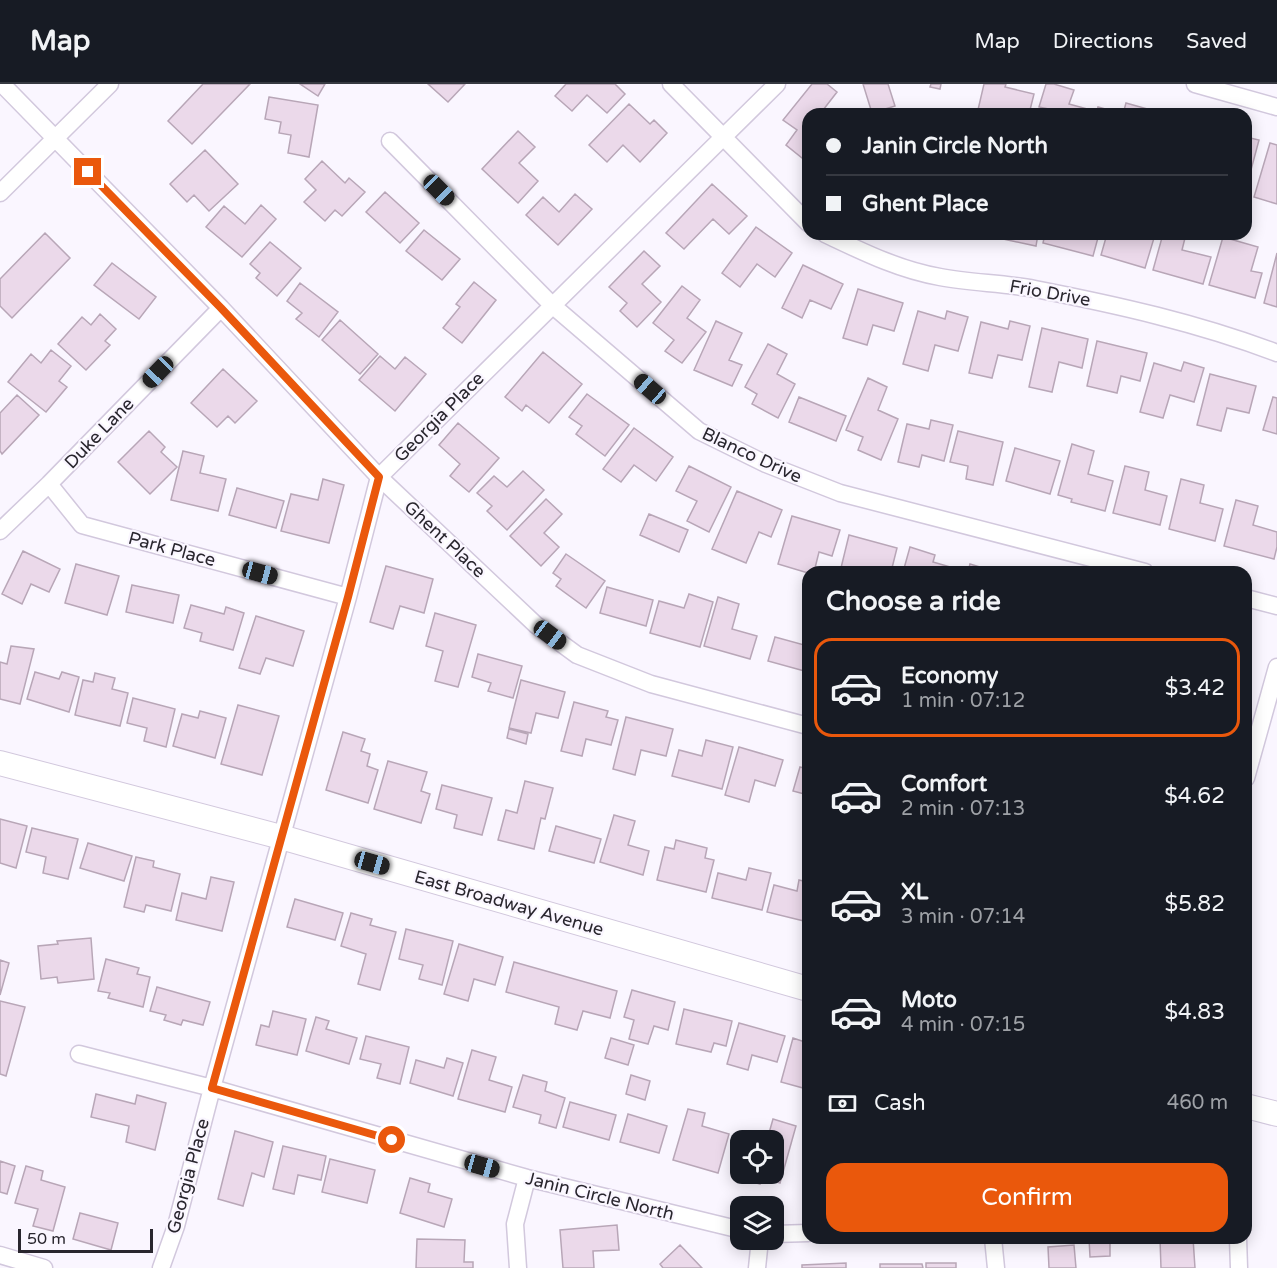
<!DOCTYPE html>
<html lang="en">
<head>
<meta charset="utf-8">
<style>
  :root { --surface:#171b24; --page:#242831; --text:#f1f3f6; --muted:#9ea1a6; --line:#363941; --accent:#ea580c }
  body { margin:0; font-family:"Varela Round",sans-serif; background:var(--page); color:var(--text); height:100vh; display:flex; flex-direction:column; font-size:22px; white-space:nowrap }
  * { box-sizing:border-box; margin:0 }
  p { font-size:20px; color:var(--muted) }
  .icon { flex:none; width:33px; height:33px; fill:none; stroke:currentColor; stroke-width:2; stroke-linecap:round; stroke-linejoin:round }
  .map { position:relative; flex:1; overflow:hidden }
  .panel { position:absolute; left:802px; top:482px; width:450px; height:678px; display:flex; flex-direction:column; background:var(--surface); border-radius:18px; box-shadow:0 3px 15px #0003 }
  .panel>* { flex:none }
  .guide { position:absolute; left:802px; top:24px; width:450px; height:132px; border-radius:18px; box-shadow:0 3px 15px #0003; display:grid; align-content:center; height:132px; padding:0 24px; background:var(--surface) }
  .fabs { position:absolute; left:730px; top:1046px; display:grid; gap:12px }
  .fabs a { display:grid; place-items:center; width:54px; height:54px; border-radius:12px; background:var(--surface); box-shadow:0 3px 15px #0003; font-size:30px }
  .scale { position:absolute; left:18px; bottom:15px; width:135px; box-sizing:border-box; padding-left:6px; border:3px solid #29262e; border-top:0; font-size:16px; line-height:21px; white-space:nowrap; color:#29262e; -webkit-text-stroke:4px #faf6ff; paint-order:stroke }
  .end { position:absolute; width:27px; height:27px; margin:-14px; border:8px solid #ea580c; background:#fff; box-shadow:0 0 0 3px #fff }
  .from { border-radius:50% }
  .car { position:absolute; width:18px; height:36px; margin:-18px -9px; border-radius:8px; box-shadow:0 0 4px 2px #0007; background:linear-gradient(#222 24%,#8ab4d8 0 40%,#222 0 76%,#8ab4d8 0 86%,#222 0) }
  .guide b { display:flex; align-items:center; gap:21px; height:57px; font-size:22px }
  .guide b+b { border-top:2px solid var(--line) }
  .guide i { width:15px; height:15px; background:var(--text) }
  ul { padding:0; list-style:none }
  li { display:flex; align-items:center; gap:18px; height:99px; margin:0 12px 9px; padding:0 12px; border:3px solid transparent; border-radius:18px }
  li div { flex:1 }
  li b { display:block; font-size:22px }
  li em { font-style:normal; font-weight:600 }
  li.on { border-color:var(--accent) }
  li>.icon { width:54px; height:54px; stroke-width:1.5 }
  h2 { padding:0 24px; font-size:27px; line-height:72px }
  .pay { display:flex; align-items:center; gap:15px; height:66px; padding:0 24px; font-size:22px }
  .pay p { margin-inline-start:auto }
  .button { display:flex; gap:12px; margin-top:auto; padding:12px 24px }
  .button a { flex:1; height:69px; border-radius:18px; background:var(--accent); color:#fff; font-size:24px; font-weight:600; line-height:69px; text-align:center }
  header { display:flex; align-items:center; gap:36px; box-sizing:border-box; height:84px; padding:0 30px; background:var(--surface); border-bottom:2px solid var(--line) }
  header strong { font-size:28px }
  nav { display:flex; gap:33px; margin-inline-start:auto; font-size:21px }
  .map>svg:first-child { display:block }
  .building { fill:#ebd9ea; stroke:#b8a6b7; stroke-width:1.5 }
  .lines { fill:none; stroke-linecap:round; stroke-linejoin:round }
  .street-casing { stroke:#d2c8dd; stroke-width:19 }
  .secondary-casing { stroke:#d2c8dd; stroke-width:26 }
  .street { stroke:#fff; stroke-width:16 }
  .secondary { stroke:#fff; stroke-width:24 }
  .route { stroke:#ea580c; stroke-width:8 }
  .labels { text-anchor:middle; stroke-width:4.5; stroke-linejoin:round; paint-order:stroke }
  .street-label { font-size:18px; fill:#29262e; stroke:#faf6ff }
</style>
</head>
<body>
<header>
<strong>Map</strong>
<nav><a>Map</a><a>Directions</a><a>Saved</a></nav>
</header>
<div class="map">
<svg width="1277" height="1184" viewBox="0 0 1277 1184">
  <rect width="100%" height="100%" fill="#faf6ff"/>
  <!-- building -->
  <path class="building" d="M203,0H250L192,60L168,37Z
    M300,0H325L318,12Z
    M428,0H465L448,18Z
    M566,0H615L625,10L607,29L587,11L572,27L555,12Z
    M812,0H827L837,8L820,30H808L807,78L786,61L797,46L783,36Z
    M863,0H888L895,22L872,29Z
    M931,0H941L940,5L930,3Z
    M984,0H1006L1005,3L1034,10L1029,30H977Z
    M1046,0H1054L1074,6L1069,20L1091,26L1090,30H1047L1049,25L1039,23Z
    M269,13L318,21L309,73L288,69L291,51L279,49L281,38L265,35Z
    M1126,19L1151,26L1150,30H1096L1098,23L1123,30Z
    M629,20L650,40L654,36L667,49L640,78L623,61L607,78L589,61Z
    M518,47L535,63L519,79L538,97L518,119L482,85Z
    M1246,53L1259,56L1251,86L1246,85Z
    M1270,59L1277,61V120L1254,113Z
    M205,66L238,100L209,127L194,111L187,118L170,100Z
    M322,77L345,99L349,94L365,108L342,132L335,126L325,137L304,118L316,106L305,95Z
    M712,100L747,132L729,150L713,135L684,165L666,149Z
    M385,108L419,139L400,159L366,128Z
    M575,110L592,125L558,161L526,131L543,113L559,128Z
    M261,121L276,135L242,173L206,143L224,122L245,140Z
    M756,143L792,169L775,193L757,180L740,203L722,189Z
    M424,146L460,175L442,196L406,167Z
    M45,149L70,174L12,234L0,222V195Z
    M965,150H983L982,154Z
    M990,150H1038L1036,162L989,152Z
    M1045,150H1099L1093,172L1043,159Z
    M1107,150H1141L1154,154L1145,184L1101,171Z
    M1163,150H1186L1182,166L1211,173L1203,200L1153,186Z
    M1223,153L1258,163L1251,187L1262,189L1255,214L1209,201Z
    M270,158L301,184L277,212L256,194L260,189L250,180Z
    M644,167L660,182L642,200L661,218L637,243L620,227L627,219L609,203Z
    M1277,169V223L1264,219Z
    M112,179L156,213L139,235L94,201Z
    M803,181L843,200L831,225L810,216L802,234L782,224Z
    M474,198L496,216L462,259L443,244L460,223L456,220Z
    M300,199L338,228L319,253L296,235L302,229L287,217Z
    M682,202L700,216L687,234L706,248L682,279L665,267L674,256L653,239Z
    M858,205L903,219L894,247L873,241L867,261L843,254Z
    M918,227L945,235L947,227L968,233L958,267L935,261L928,287L903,280Z
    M100,230L116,245L105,257L110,261L86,286L58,260L82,233L91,241Z
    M340,236L378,270L360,290L322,256Z
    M716,237L742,249L729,276L742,281L732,302L694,286Z
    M1010,237L1030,242L1022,276L998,271L992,294L969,289L981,238L1008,245Z
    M1042,244L1088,255L1082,284L1059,278L1052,308L1029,303Z
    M1097,257L1147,269L1140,297L1121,292L1117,309L1087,302Z
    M768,260L787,270L777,290L795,300L778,334L752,320L757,310L745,303Z
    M51,266L71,282L59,297L67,303L46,328L8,298L31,270L41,279Z
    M543,268L582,300L549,339L526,321L522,327L505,313Z
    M380,272L395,285L405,273L426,290L395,327L359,296Z
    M1184,278L1204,284L1194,318L1170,311L1163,334L1140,328L1154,279L1181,287Z
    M223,285L257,317L235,339L228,332L217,343L191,319Z
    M1210,290L1256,302L1249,329L1227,324L1221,347L1197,341Z
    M868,294L887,303L878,326L898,335L881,376L858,366L863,353L846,346Z
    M587,310L629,341L605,372L576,350L582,342L569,333Z
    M17,311L39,331L2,370L0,367V329Z
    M799,313L846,332L836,357L789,338Z
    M1273,313L1277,314V350L1263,346Z
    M931,336L953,341L944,377L922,371L919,383L898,378L907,340L929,345Z
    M458,339L499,374L469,408L450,392L460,380L439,361Z
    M634,344L673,373L656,397L634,381L621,398L603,385Z
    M149,347L165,363L161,368L177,383L150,410L118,378Z
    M958,347L1003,358L993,401L966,395L968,382L950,378Z
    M1072,360L1094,367L1088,390L1113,397L1105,427L1071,418L1072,415L1058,411Z
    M1015,364L1060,377L1050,410L1006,397Z
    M183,367L204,372L200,389L226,395L218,427L171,416Z
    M689,382L731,403L709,448L687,437L697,417L676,407Z
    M1125,382L1149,388L1145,406L1167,412L1160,441L1113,429Z
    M523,387L544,406L507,446L487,427L492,422L477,409L494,392L507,403Z
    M323,395L344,401L329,459L281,447L291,410L318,416Z
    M1181,395L1204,401L1200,419L1223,425L1215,457L1169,445Z
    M237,404L284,417L276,444L229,431Z
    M737,407L782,426L771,453L759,448L746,479L712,465Z
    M546,415L562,430L544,449L559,463L541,482L510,452Z
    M1236,416L1258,422L1253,441L1277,448V463L1274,475L1224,462Z
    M649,430L688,446L679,468L640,451Z
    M792,432L840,446L832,472L819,468L814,488H808V489L778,480Z
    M849,451L897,464L891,488H877L865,485L864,488H840Z
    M910,463L935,471L933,478L957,485L956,488H903Z
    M23,467L60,485L49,508L31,500L22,520L2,510Z
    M566,470L605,497L586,524L556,502L561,495L553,489Z
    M76,480L119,492L107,531L65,519Z
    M970,480L996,488H968Z
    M386,482L433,495L424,529L400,522L393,545L370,538Z
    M132,501L179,511L173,539L126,528Z
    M607,503L653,516L646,542L600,529Z
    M689,510L713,518L700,563L650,549L659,517L684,524Z
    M718,513L739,520L732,545L757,552L750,575L704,562Z
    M191,521L224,530L226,523L244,529L233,566L200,557L202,549L184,544Z
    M435,529L476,541L458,603L435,597L443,567L426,562Z
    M256,532L304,547L293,582L266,574L260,590L239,584Z
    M775,553L808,562V588L768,577Z
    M11,562L34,565L20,620L0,615V578L7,580Z
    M478,570L522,582L513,614L488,607L491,599L472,593Z
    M35,588L59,595L62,588L79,593L69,628L27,615Z
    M95,589L115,594L112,605L128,609L120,642L75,631L83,596L93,598Z
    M521,596L565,608L558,634L536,629L531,649L509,644Z
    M133,614L175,625L166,663L144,657L147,644L127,639Z
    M574,618L608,627L606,633L618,636L611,661L586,655L582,672L561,667Z
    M238,621L279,632L262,691L221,680Z
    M200,627L226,634L215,674L173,662L182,630L198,634Z
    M626,633L673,645L666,672L641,666L635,691L613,685Z
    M509,645L528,650L526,660L507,654Z
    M343,648L365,655L361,667L370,670L367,682L378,686L368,719L326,706Z
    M706,656L733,663L722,705L672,692L679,666L702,672Z
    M739,663L783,676L775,702L755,696L749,718L725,711Z
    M388,677L427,688L421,707L430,710L421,739L374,725Z
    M800,683L808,685V711L793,707Z
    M525,697L553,704L545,735L541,734L534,765L498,756L506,726L517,729Z
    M442,701L492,714L482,751L454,744L457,731L436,725Z
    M614,731L635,737L628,761L649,767L643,791L600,778Z
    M0,735L27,742L16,784L0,779Z
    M556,742L601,755L594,779L549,767Z
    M32,744L78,755L68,795L43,789L46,773L26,768Z
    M676,756L707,764L705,774L714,776L706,808L657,796L665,763L674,765Z
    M88,759L132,772L124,797L80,784Z
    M136,773L154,777L153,783L180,790L171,827L146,821L144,828L124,823Z
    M749,784L771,789L762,826L712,814L718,789L746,796Z
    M211,793L234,798L222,847L176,836L182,809L206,815Z
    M799,796L808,798V838L767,828L774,801L797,807Z
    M295,815L343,829L335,856L287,843Z
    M351,829L372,835L370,841L396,848L380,906L358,900L366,870L341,862Z
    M406,845L453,857L442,901L419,895L423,881L399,875Z
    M91,854L94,895L58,899L57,893L41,895L38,862L58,860L57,857Z
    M459,860L503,873L495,901L474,895L468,917L444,910Z
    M106,875L139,884L137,890L150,893L143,923L108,914L110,909L98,907Z
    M0,876L9,879L0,911Z
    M514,878L617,907L610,934L583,927L577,946L555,940L559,923L506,908Z
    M157,903L210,918L203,941L183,936L181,941L164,936L166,931L150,927Z
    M632,906L675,918L668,946L654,942L648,960L629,955L634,936L624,933Z
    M0,917L25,923L6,992L0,990Z
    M684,925L732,937L726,962L714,959L711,968L676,960Z
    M273,927L306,935L297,971L256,961L261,941L269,943Z
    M316,933L329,937L326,945L357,954L349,980L306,967Z
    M739,939L785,952L777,978L752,971L748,986L727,980Z
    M366,952L409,963L400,1000L377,994L381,980L360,975Z
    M611,954L634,961L628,981L605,974Z
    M793,954L808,959V985L803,1004L781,998Z
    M472,966L496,973L489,996L512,1003L505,1028L458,1015Z
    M447,974L463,979L453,1012L410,999L416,976L444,984Z
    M523,991L547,998L545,1007L565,1014L556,1044L539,1039L541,1031L513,1023Z
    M631,991L650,997L645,1016L626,1010Z
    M96,1010L135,1020L137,1011L166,1019L155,1066L126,1058L129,1042L91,1033Z
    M570,1018L616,1031L609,1056L563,1043Z
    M688,1025L705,1029L702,1042L729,1050L718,1089L673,1076Z
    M628,1030L667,1042L659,1069L620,1058Z
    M773,1035L796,1042L780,1099L761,1093L760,1100L735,1093L741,1072V1089H774V1056H767Z
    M235,1047L273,1058L264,1093L252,1089L243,1122L218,1115Z
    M283,1062L326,1072L321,1096L298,1091L294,1110L273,1105Z
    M330,1075L375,1086L367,1119L322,1108Z
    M0,1077L15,1082L7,1110L0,1108Z
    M26,1082L43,1087L41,1096L65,1103L53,1147L33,1142L38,1125L15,1119Z
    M410,1094L430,1100L428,1108L452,1115L444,1143L400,1129Z
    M80,1129L118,1139L111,1166L73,1155Z
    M617,1141L619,1166L593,1167L594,1184H563L560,1146Z
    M1089,1154H1110V1172L1090,1173Z
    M1193,1154L1195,1184H1161L1160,1155Z
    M417,1155L465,1156L464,1178H473V1184H416Z
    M680,1161L702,1184H663L660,1180Z
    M1074,1161L1076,1184H1049L1048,1163Z
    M846,1179V1184H802V1181Z
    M926,1179H956V1184H926Z
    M880,1180H922L923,1184H880Z"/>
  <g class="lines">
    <!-- street casing -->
    <g class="street-casing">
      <path id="street" d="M2,0L221,224L379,393L536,541L577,571L651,600L808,642
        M671,0L808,139
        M1195,0L1277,23
        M390,57L552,221L699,347L766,380L840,409L1145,488
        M0,109L110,0
        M825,150C861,167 899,186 940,193C971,199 1003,199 1035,205C1117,221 1198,239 1277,269
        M49,400L82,441L348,513
        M0,447L49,400L221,224
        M1246,514L1277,522
        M1246,694L1277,583
        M79,970L212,1004L527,1094L741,1146
        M774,1150L808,1149
        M993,1154L996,1184
        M1238,1154L1239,1184
        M0,1171L44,1184
        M161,1184L176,1142L212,1004L348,513L379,393L777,0
        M518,1184L515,1140L527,1094
        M757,1184L760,1155"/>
    </g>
    <!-- secondary casing -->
    <g class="secondary-casing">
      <path id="secondary" d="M0,679L281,753L808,905
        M1246,1022L1277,1030"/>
    </g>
    <!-- street -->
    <use href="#street" class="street"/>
    <!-- secondary -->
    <use href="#secondary" class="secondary"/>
  </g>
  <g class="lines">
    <!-- route -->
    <path class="route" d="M88,88L221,224L379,393L348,513L212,1004L392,1056"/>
  </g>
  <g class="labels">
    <!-- street labels -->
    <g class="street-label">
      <text transform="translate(1050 209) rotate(10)" y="6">Frio Drive</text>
      <text transform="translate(439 333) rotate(-45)" y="6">Georgia Place</text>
      <text transform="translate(99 349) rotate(-46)" y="6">Duke Lane</text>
      <text transform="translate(752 371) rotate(25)" y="6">Blanco Drive</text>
      <text transform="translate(445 455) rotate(43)" y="6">Ghent Place</text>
      <text transform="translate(172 465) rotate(15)" y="6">Park Place</text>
      <text transform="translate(509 819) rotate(16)" y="6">East Broadway Avenue</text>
      <text transform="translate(188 1092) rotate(-75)" y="6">Georgia Place</text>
      <text transform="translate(600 1112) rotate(14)" y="6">Janin Circle North</text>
    </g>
  </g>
</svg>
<div class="fabs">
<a><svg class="icon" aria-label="locate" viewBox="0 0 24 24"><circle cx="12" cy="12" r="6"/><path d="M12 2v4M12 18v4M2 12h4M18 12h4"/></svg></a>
<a><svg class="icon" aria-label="layers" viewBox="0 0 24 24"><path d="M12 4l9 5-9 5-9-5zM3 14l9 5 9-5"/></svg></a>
</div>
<div class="scale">50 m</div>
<i class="end from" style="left:392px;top:1056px"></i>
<i class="end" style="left:88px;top:88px"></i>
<i class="car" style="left:439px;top:106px;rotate:135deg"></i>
<i class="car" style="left:158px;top:288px;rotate:224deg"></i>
<i class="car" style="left:650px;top:305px;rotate:311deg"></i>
<i class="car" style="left:260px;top:489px;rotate:105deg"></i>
<i class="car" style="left:550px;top:551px;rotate:127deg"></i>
<i class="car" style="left:372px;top:779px;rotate:106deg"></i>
<i class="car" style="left:482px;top:1082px;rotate:106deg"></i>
<div class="guide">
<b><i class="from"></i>Janin Circle North</b>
<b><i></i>Ghent Place</b>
</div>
<section class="panel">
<h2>Choose a ride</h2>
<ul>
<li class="on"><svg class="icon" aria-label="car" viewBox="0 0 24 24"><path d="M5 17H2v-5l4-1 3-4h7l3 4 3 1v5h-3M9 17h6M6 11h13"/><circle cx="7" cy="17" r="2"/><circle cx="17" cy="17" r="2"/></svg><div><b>Economy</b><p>1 min · 07:12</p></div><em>$3.42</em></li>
<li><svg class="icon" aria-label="car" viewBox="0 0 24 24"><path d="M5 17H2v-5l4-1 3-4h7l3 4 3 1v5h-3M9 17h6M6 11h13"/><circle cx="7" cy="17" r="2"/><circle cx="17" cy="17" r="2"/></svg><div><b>Comfort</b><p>2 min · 07:13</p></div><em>$4.62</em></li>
<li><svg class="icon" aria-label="car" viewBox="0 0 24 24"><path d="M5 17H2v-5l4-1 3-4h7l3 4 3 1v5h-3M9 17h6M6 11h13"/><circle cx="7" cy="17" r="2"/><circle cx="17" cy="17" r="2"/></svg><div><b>XL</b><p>3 min · 07:14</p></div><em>$5.82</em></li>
<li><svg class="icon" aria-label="car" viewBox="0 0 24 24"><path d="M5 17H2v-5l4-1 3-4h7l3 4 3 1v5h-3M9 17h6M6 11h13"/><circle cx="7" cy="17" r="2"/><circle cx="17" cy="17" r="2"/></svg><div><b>Moto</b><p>4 min · 07:15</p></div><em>$4.83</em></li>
</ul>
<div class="pay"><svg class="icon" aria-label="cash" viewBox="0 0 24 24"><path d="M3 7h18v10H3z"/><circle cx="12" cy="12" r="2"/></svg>Cash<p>460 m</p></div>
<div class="button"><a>Confirm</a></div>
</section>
</div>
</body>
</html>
